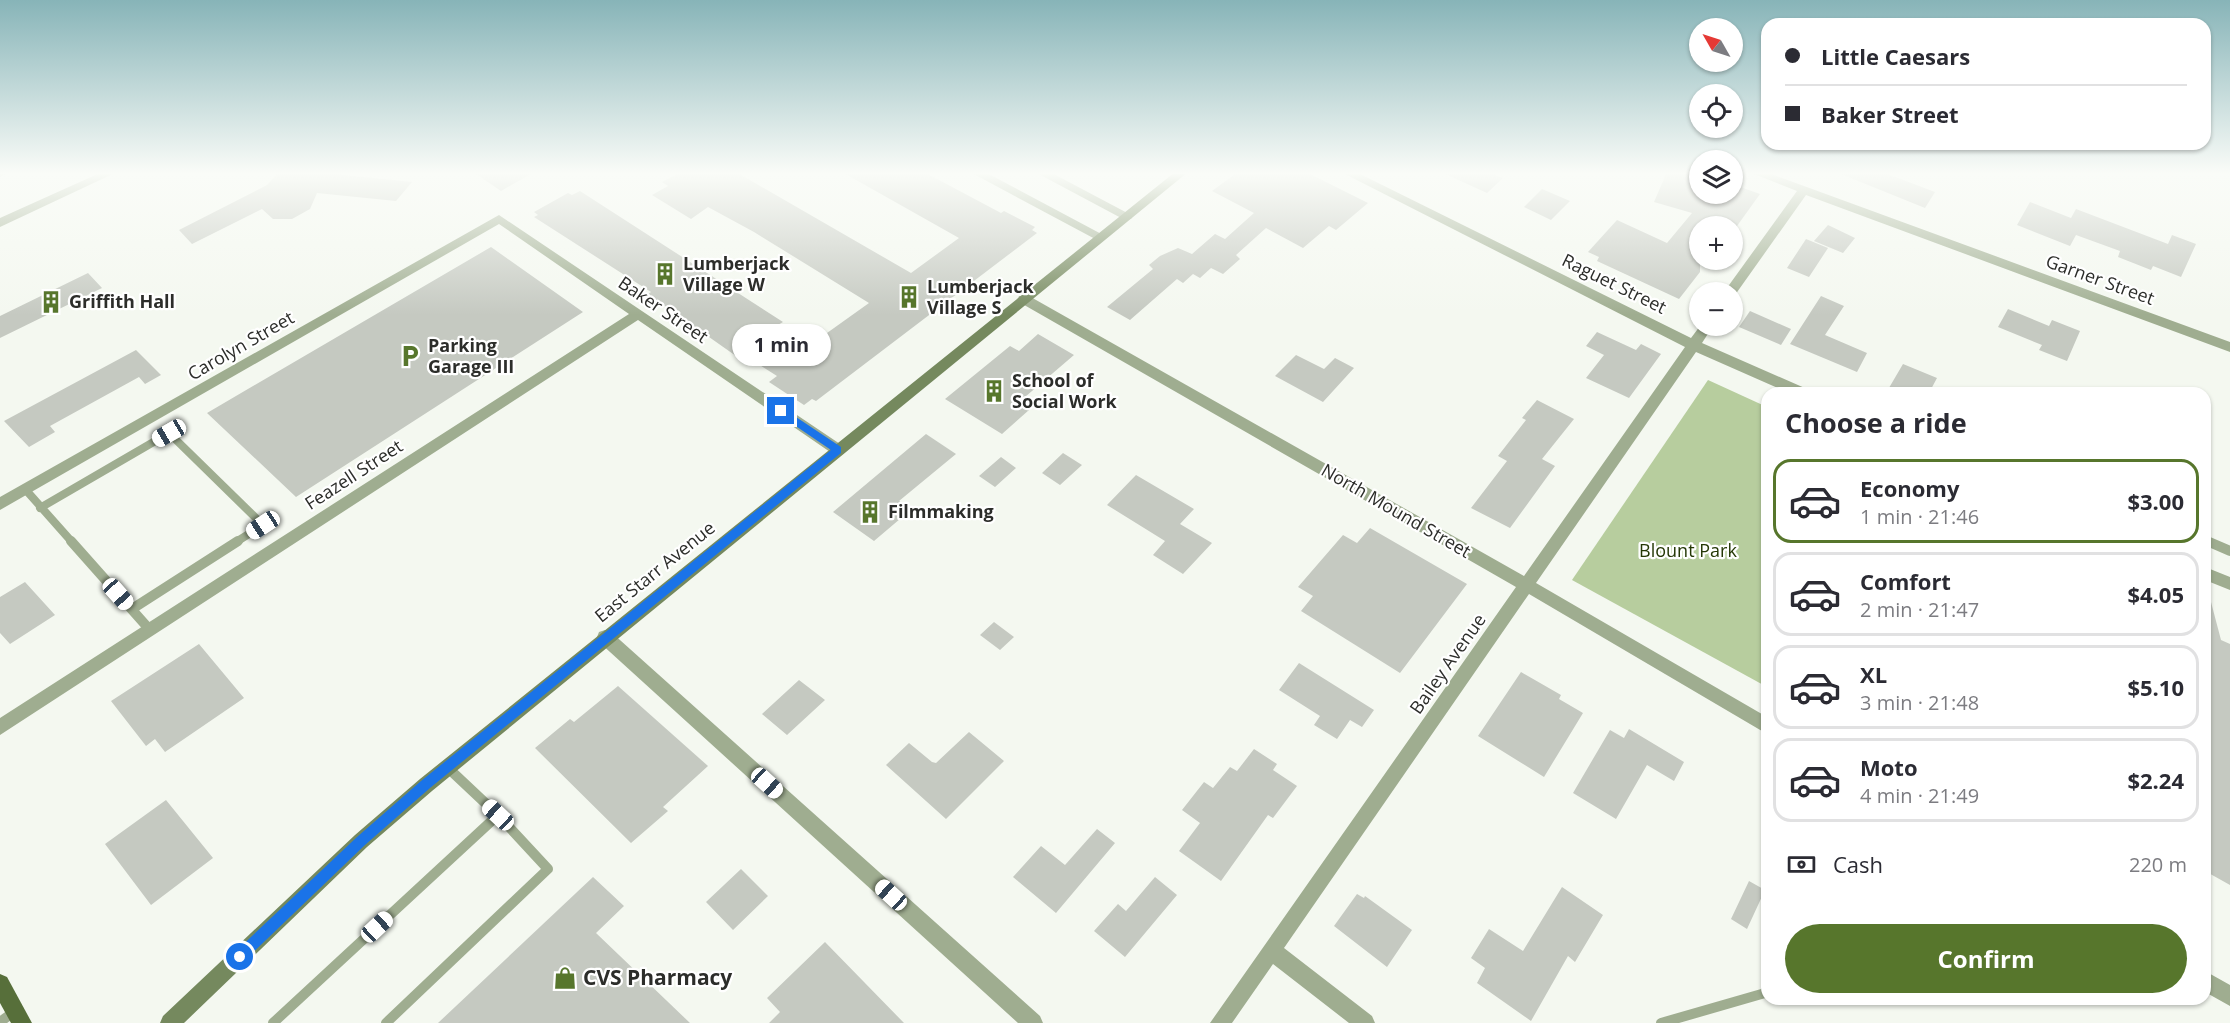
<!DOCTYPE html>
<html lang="en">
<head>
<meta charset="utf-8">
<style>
  :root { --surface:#fff; --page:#f2f2f3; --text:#2b2b33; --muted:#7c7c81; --line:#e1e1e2; --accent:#57762c }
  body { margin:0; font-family:"Open Sans",sans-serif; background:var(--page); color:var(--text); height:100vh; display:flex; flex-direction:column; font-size:22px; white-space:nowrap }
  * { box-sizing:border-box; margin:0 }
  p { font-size:20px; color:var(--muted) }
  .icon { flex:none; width:33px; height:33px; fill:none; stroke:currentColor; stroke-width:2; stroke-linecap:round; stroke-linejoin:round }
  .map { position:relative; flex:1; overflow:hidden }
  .sheet { position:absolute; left:1761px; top:387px; width:450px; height:618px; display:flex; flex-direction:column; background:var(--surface); border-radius:18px; box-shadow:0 2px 4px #0004 }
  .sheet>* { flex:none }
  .hud { position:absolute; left:1761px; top:18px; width:450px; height:132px; border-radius:18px; box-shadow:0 2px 4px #0004; display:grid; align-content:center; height:132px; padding:0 24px; background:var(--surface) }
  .needle { width:39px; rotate:309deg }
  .tools { position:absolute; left:1689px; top:18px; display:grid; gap:12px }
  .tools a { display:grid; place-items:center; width:54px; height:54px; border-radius:50%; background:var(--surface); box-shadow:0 2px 4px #0004; font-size:30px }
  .end { position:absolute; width:27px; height:27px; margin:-14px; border:8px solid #1a73e8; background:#fff; box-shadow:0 0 0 3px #fff }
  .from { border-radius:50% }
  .bubble { position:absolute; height:42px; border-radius:21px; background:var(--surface); box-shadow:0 2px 4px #0004; font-size:20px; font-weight:700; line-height:42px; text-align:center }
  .car { position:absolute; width:18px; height:36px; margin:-18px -9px; border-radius:8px; box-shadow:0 0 4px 2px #0007; background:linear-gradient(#fff 24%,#345 0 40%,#fff 0 76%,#345 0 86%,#fff 0) }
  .hud b { display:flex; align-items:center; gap:21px; height:57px; font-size:22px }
  .hud b+b { border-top:2px solid var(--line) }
  .hud i { width:15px; height:15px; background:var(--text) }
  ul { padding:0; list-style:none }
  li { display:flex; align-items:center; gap:18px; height:84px; margin:0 12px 9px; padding:0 12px; border:3px solid var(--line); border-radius:18px }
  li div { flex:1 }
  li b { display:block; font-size:22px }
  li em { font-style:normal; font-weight:700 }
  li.current { border-color:var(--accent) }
  li>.icon { width:54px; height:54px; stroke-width:1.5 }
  h2 { padding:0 24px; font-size:27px; line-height:72px }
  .pay { display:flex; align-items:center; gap:15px; height:66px; padding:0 24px; font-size:22px }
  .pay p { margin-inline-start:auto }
  .button { display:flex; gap:12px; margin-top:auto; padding:12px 24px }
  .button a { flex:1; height:69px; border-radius:36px; background:var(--accent); color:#fff; font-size:24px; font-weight:700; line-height:69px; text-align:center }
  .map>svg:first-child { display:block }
  .green { fill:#b7cd9e }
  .building { fill:#c5c9c1 }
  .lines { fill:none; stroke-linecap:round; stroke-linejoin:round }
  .service-far1 { stroke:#9fad90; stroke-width:8 }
  .service { stroke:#9fad90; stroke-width:10 }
  .minor { fill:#9fad90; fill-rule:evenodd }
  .secondary { fill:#75895e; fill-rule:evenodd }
  .primary { fill:#576f3a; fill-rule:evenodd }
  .route { fill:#1a73e8 }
  .labels { text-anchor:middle; stroke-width:4.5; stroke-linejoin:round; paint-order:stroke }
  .poi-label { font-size:18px; font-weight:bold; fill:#2c2d2a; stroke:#fff; text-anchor:start }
  .street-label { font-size:18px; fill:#2c2d2a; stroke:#fff }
  .park-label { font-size:18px; fill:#253806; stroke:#fff }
  .near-poi-label { font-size:21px; font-weight:bold; fill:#2c2d2a; stroke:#fff; text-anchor:start }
</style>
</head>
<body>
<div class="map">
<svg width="2230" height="1023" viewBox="0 0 2230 1023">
  <rect width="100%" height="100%" fill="#f4f8f0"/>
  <!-- green -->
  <path class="green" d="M1708,380L1767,407V687L1572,580Z"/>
  <!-- building -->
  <path class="building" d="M279,172H315L412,182L396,201L317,193L310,209L292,219H273L262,209L192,244L179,230L267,185Z
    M473,172H534L501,191Z
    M681,172H736L911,273L959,238L842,172H924L1001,213L1004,211L1035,227L1032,230L1037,233L816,401L812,399L804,405L769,382L777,376L741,353L736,356L648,294L651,292L534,217L538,215L534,212L568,193L572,195L580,191L783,322L776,326L806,348L869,303L754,232L708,207L691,219L652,195L668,186L662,182Z
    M1238,172H1306L1368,203L1336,230L1329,226L1303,248L1266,228L1236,255L1240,259L1223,274L1211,268L1200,278L1193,274L1183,283L1177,279L1130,320L1107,307L1153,269L1149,265L1160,256L1178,248L1192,254L1215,234L1225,239L1254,213L1212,191Z
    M1441,172H1488L1503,178L1487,193Z
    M1667,172H1692L1700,175V194H1732V184L1760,194L1737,226H1700V272L1679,299L1597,261L1599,257L1588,252L1617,220L1667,243L1692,213L1654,202Z
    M1836,172H1882L1935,192L1925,208Z
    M1542,189L1570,201L1551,220L1524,207Z
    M2030,202L2071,218L2076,209L2168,244L2172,235L2196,244L2181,277L2153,266L2151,270L2118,257L2120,251L2076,235L2070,246L2017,225Z
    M1828,225L1855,238L1843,253L1814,241Z
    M1806,239L1828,248L1809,277L1787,268Z
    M491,247L583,312L296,497L207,413Z
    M88,273L102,288L0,338V316Z
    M1821,296L1844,306L1825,335L1867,353L1857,372L1790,344Z
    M2008,309L2049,326L2052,320L2080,331L2067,361L2039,350L2042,345L1998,327Z
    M1750,311L1791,329L1781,345L1739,327Z
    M1597,332L1636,350L1641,344L1661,354L1629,398L1586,378L1604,355L1586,346Z
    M1038,334L1074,355L1018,403L1029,410L1002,434L945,399L1010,346L1019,351Z
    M136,350L161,375L145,384L139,377L50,426L55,432L29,447L4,421Z
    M1296,355L1324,369L1335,358L1354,368L1323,402L1275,376Z
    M1903,364L1937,378L1929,393H1886Z
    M1537,400L1574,419L1542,459L1555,466L1510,528L1471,508L1507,461L1498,456L1526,420L1522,418Z
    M926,434L956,454L899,501L905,505L901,509L907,513L874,541L833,512Z
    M1063,453L1082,465L1060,485L1042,473Z
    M1001,457L1016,468L995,487L979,476Z
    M1136,475L1194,509L1180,524L1212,543L1183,574L1153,555L1165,541L1107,505Z
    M1370,528L1467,584L1400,673L1301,611L1313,596L1298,587L1343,535L1357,543Z
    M25,582L55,615L10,644L0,633V597Z
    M2205,602H2211L2221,640L2230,644V885L2205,871Z
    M994,622L1014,637L1000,650L980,635Z
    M199,644L244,698L165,752L155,739L146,746L111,701Z
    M1299,663L1374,710L1362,727L1350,720L1337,739L1314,725L1320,716L1279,690Z
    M1521,672L1561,695L1559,699L1583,713L1544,777L1478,736Z
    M799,680L825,700L787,735L762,714Z
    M618,686L708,766L663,807L668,811L631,843L535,748L570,719L574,722Z
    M1629,729L1684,762L1674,781L1647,765L1616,819L1573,793L1610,730L1624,738Z
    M969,732L1004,761L946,819L886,765L909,743L932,762L936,763Z
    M1254,749L1277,764L1273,770L1297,786L1273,818L1268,815L1221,881L1179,851L1200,823L1182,810L1204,782L1213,788L1230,767L1237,771Z
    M166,800L213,858L151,905L105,844Z
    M1097,829L1115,843L1056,913L1013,877L1041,846L1065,865Z
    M741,869L768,896L733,930L706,902Z
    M593,877L624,906L596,933L690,1023H438Z
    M1155,877L1177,895L1125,957L1094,931L1118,904L1126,911Z
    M1749,881L1765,890L1747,929L1731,919Z
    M1562,887L1603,915L1575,962L1568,956L1531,1021L1477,983L1485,968L1471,958L1489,929L1523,951Z
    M1357,894L1364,898L1365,896L1412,930L1387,967L1334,926Z
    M825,942L904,1023H769L780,1012L767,998Z"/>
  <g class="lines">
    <!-- service-far1 -->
    <path class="service-far1" d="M25,489L72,542
      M40,508L169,433L263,525L236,542
      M2205,540L2210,542"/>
    <!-- service -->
    <path class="service" d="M71,541L150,630
      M2207,541L2230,551
      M132,609L238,541
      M0,1022L15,1011
      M273,1023L498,815L447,767
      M386,1023L548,869L498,815
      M1661,1023L1765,993L1767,988"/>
    <!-- minor -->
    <path class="minor" d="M0,172H8L0,177Z
      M102,172H117L0,227V218Z
      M970,172H985L1107,237L1101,241L1097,240Z
      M1035,172H1050L1133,216L1131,219H1123Z
      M1341,172H1356L1691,338L1700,326H1713L1702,343L1807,389L1809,393H1789L1696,352L1536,583L1767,717V734L1529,594L1284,948L1372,1016L1375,1023H1349L1273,964L1232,1023H1210L1516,587L1019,302L1018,299L1019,296H1029L1524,576L1685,347Z
      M1749,172H1766L2230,342V352L1806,195L1735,295L1732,296V292H1724L1797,191Z
      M499,215L843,446L845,450L843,454H833L638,320L0,735V718L629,314L499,224L0,510V497Z
      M2205,567L2230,577V590L2205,580Z
      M605,630L611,632L1040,1016L1043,1023H1018L599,642L597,637L599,632Z
      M2205,971L2230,985V1006L2205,992Z"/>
    <!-- secondary -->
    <path class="secondary" d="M1175,172H1188L432,791L367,847L184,1023H160L163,1016L355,835L420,779Z"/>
    <!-- primary -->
    <path class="primary" d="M0,974L7,977L32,1023H11L0,1003Z"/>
  </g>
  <!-- sky -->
  <linearGradient id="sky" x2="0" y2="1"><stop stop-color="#87b4b8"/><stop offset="0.55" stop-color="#fafcf8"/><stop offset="1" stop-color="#fafcf8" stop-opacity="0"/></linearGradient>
  <rect width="2230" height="315" fill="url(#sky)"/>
  <!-- route -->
  <path class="route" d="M778,409H784L841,447V453L430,788L365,845L244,961H235V952L357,837L421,781L831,450L778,414Z"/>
  <!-- icons -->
  <defs>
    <g id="building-bare" transform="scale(1.8)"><path d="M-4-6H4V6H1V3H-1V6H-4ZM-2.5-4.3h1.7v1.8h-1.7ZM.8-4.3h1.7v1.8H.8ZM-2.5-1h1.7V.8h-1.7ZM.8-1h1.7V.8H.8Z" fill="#57762c" stroke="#fff" stroke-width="2.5" paint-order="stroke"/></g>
    <g id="parking-bare" transform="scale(1.8)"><path d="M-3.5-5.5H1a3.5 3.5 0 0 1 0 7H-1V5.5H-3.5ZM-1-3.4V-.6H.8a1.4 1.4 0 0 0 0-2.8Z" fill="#57762c" stroke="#fff" stroke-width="2.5" paint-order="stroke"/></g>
    <g id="shop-bare" transform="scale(1.8)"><path d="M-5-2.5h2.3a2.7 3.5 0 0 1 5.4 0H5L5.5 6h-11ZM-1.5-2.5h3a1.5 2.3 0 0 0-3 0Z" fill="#57762c" stroke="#fff" stroke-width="2.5" paint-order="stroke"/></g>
  </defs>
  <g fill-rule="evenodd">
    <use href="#building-bare" x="665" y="274"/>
    <use href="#building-bare" x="909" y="297"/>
    <use href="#building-bare" x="51" y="302"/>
    <use href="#parking-bare" x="410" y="356"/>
    <use href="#building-bare" x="994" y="391"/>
    <use href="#building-bare" x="870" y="512"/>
    <use href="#shop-bare" x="565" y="978"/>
  </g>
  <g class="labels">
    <!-- poi labels -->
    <g class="poi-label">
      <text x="683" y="270">Lumberjack<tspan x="683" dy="21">Village W</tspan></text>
      <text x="927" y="293">Lumberjack<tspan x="927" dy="21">Village S</tspan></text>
      <text x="69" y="308">Griffith Hall</text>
      <text x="428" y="352">Parking<tspan x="428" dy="21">Garage III</tspan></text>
      <text x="1012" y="387">School of<tspan x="1012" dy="21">Social Work</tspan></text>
      <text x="888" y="518">Filmmaking</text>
    </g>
    <!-- street labels -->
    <g class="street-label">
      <text transform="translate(2100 280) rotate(20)" y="6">Garner Street</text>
      <text transform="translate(1614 284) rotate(26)" y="6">Raguet Street</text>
      <text transform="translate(663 310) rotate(34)" y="6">Baker Street</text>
      <text transform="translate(241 346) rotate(-30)" y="6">Carolyn Street</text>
      <text transform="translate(354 475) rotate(-33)" y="6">Feazell Street</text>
      <text transform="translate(1396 511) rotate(30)" y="6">North Mound Street</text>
      <text transform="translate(655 572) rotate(-39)" y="6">East Starr Avenue</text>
      <text transform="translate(1448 664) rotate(-55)" y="6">Bailey Avenue</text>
    </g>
    <!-- park labels -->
    <g class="park-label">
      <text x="1688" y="557">Blount Park</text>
    </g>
    <!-- near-poi labels -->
    <g class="near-poi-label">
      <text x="583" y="985">CVS Pharmacy</text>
    </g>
  </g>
</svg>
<div class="tools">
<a><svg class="needle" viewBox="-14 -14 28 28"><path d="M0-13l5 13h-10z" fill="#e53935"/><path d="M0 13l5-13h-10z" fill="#7c7c81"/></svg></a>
<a><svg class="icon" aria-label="locate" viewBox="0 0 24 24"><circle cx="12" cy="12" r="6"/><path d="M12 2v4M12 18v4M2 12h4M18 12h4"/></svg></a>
<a><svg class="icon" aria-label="layers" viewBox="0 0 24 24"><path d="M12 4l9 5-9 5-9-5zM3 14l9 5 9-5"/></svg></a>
<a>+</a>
<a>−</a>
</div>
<i class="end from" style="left:240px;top:957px"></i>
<i class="end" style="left:781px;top:411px"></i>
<div class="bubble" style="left:732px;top:324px;width:99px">1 min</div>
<i class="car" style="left:169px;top:433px;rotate:240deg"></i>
<i class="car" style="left:263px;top:525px;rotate:237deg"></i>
<i class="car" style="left:118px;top:594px;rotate:138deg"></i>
<i class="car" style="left:767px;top:783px;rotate:132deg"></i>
<i class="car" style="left:498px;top:815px;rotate:313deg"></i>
<i class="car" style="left:891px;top:895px;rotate:312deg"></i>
<i class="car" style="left:377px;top:927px;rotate:47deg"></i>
<div class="hud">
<b><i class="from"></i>Little Caesars</b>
<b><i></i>Baker Street</b>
</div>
<section class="sheet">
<h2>Choose a ride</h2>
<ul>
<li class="current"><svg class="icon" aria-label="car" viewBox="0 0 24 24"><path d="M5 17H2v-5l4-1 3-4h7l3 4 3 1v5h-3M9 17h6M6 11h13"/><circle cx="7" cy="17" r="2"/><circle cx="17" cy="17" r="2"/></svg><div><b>Economy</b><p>1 min · 21:46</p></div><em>$3.00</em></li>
<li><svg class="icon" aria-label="car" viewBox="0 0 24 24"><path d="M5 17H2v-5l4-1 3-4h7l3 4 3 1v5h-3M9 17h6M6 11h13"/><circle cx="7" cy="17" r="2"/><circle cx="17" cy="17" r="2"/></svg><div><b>Comfort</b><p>2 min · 21:47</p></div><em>$4.05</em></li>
<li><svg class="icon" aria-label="car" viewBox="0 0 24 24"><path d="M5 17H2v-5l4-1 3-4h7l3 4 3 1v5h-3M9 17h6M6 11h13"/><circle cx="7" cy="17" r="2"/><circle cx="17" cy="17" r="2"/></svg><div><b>XL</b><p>3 min · 21:48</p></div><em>$5.10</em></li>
<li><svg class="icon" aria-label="car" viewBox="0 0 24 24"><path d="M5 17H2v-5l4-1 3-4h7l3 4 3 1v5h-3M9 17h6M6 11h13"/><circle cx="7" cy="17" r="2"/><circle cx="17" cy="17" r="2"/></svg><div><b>Moto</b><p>4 min · 21:49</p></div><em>$2.24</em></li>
</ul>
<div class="pay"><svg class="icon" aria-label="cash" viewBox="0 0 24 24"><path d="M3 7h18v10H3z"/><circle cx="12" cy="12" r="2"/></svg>Cash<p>220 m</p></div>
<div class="button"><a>Confirm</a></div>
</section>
</div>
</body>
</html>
